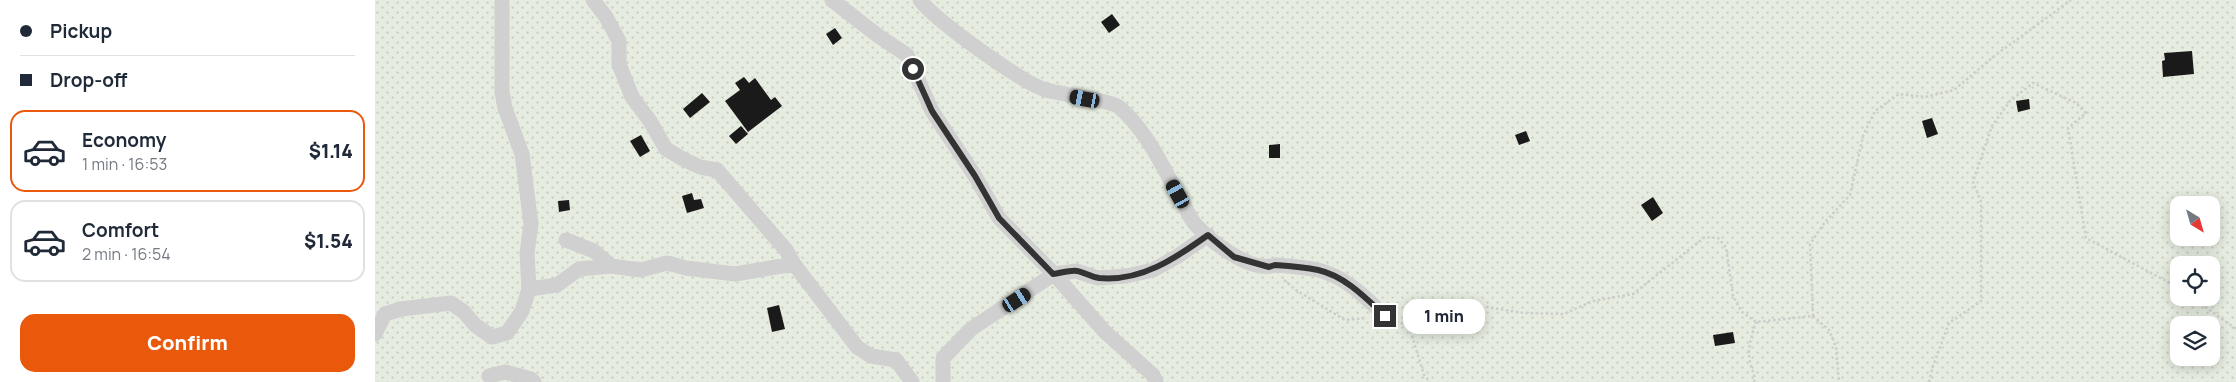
<!DOCTYPE html>
<html lang="en">
<head>
<meta charset="utf-8">
<style>
  :root { --surface:#fff; --page:#f6f6f7; --text:#1f2937; --muted:#747a83; --line:#e0e1e3; --accent:#ea580c }
  body { margin:0; font-family:Manrope,sans-serif; background:var(--page); color:var(--text); height:100vh; display:flex; flex-direction:column; font-size:19px; white-space:nowrap }
  * { box-sizing:border-box; margin:0 }
  p { font-size:16px; color:var(--muted) }
  .icon { flex:none; width:28px; height:28px; fill:none; stroke:currentColor; stroke-width:2; stroke-linecap:round; stroke-linejoin:round }
  .map { position:relative; flex:1; overflow:hidden }
  .panel { display:flex; flex-direction:column; background:var(--surface); width:375px }
  .panel>* { flex:none }
  .banner { display:grid; align-content:center; height:110px; padding:0 20px; background:var(--surface) }
  .needle { width:32px; rotate:143deg }
  .buttons { position:absolute; left:1795px; top:196px; display:grid; gap:10px }
  .buttons a { display:grid; place-items:center; width:50px; height:50px; border-radius:10px; background:var(--surface); box-shadow:0 2px 12px #0003; font-size:25px }
  .end { position:absolute; width:22px; height:22px; margin:-11px; border:6px solid #333; background:#fff; box-shadow:0 0 0 2px #fff }
  .from { border-radius:50% }
  .bubble { position:absolute; height:35px; border-radius:15px; background:var(--surface); box-shadow:0 2px 12px #0003; font-size:16px; font-weight:800; line-height:35px; text-align:center }
  .car { position:absolute; width:15px; height:30px; margin:-15px -8px; border-radius:6px; box-shadow:0 0 4px 1px #0007; background:linear-gradient(#222 24%,#8ab4d8 0 40%,#222 0 76%,#8ab4d8 0 86%,#222 0) }
  .banner b { display:flex; align-items:center; gap:18px; height:48px; font-size:19px }
  .banner b+b { border-top:1px solid var(--line) }
  .banner i { width:12px; height:12px; background:var(--text) }
  ul { padding:0; list-style:none }
  li { display:flex; align-items:center; gap:15px; height:82px; margin:0 10px 8px; padding:0 10px; border:2px solid var(--line); border-radius:15px }
  li div { flex:1 }
  li b { display:block; font-size:19px }
  li em { font-style:normal; font-weight:800 }
  li.current { border-color:var(--accent) }
  li>.icon { width:45px; height:45px; stroke-width:1.5 }
  .button { display:flex; gap:10px; margin-top:auto; padding:10px 20px }
  .button a { flex:1; height:58px; border-radius:15px; background:var(--accent); color:#fff; font-size:20px; font-weight:800; line-height:58px; text-align:center }
  main { display:flex; flex:1; min-height:0 }
  .map>svg:first-child { display:block }
  .grass { fill:url(#grass-dots); fill-rule:evenodd }
  .building { fill:#1a1a1a }
  .lines { fill:none; stroke-linecap:round; stroke-linejoin:round }
  .path { stroke:#cdcdcd; stroke-width:2.5; stroke-dasharray:2.5 2.5; stroke-linecap:butt }
  .minor { stroke:#d0d0d0; stroke-width:15 }
  .route { stroke:#333; stroke-width:6 }
</style>
</head>
<body>
<main>
<section class="panel">
<div class="banner">
<b><i class="from"></i>Pickup</b>
<b><i></i>Drop-off</b>
</div>
<ul>
<li class="current"><svg class="icon" aria-label="car" viewBox="0 0 24 24"><path d="M5 17H2v-5l4-1 3-4h7l3 4 3 1v5h-3M9 17h6M6 11h13"/><circle cx="7" cy="17" r="2"/><circle cx="17" cy="17" r="2"/></svg><div><b>Economy</b><p>1 min · 16:53</p></div><em>$1.14</em></li>
<li><svg class="icon" aria-label="car" viewBox="0 0 24 24"><path d="M5 17H2v-5l4-1 3-4h7l3 4 3 1v5h-3M9 17h6M6 11h13"/><circle cx="7" cy="17" r="2"/><circle cx="17" cy="17" r="2"/></svg><div><b>Comfort</b><p>2 min · 16:54</p></div><em>$1.54</em></li>
</ul>
<div class="button"><a>Confirm</a></div>
</section>
<div class="map">
<svg width="1861" height="382" viewBox="0 0 1861 382">
  <defs>
    <pattern id="grass-dots" width="8" height="8" patternUnits="userSpaceOnUse" patternTransform="scale(1.25)"><rect width="8" height="8" fill="#e6ecdf"/><path d="M2 2h.1M6 6h.1" fill="none" stroke="#c6cbc0" stroke-width="1.8" stroke-linecap="round"/></pattern>
  </defs>
  <rect width="100%" height="100%" fill="#fff"/>
  <!-- grass -->
  <path class="grass" d="M0,0H1861V382H0ZM1804,205H1836V238H1804ZM1804,265H1836V298H1804ZM1804,325H1836V358H1804Z"/>
  <!-- building -->
  <path class="building" d="M737,14L745,25L734,33L726,22Z
    M460,28L467,38L458,45L451,34Z
    M1817,51L1819,74L1788,77L1787,61L1790,60L1789,53Z
    M369,77L374,83L380,78L396,100L400,97L407,106L373,132L350,101L365,90L360,83Z
    M327,93L335,102L315,118L308,109Z
    M1654,99L1655,109L1643,112L1641,101Z
    M1557,118L1563,134L1552,138L1547,121Z
    M366,126L373,134L361,144L354,136Z
    M1151,131L1155,141L1144,145L1140,135Z
    M266,135L275,151L265,157L255,141Z
    M905,144V158H894V145Z
    M317,193L319,200L326,199L329,208L312,213L307,196Z
    M1278,197L1288,213L1277,221L1266,205Z
    M194,200L195,210L184,212L183,201Z
    M404,305L410,329L397,332L392,308Z
    M1358,332L1360,343L1340,346L1338,335Z"/>
  <g class="lines">
    <!-- path -->
    <path class="path" d="M909,280L921,290L970,320L992,318
      M1818,298L1861,329
      M1438,316L1454,330L1461,347L1464,382
      M1021,321L1034,326H1063L1085,314L1111,307L1149,313L1189,314L1218,301L1258,294L1330,237L1343,238L1351,247L1358,296L1366,311L1381,322L1438,316L1435,244L1450,222L1475,195L1488,136L1500,111L1524,94L1550,97L1579,90L1618,57L1696,0
      M1034,326L1049,375L1055,382
      M1379,382C1381,375 1376,369 1375,362C1372,347 1377,335 1381,322
      M1554,382L1558,366L1574,323L1606,301V202L1598,182L1617,126L1635,101L1658,83L1701,103L1711,113L1693,128L1711,238L1804,288"/>
    <!-- minor -->
    <path class="minor" d="M218,0L231,17L244,41V64L257,97L275,121L291,149L308,159L325,167L342,170L411,250L419,264L482,347L496,356L521,360L537,382
      M457,0L502,35L532,55L557,111L600,176L624,218L679,274L730,332L778,375L781,382
      M545,0C561,21 646,82 671,90C685,94 737,101 744,107C771,130 786,164 803,194C809,203 813,216 820,224C836,242 876,273 900,265C915,266 929,267 943,270C970,276 991,298 1010,316
      M191,240L219,251L236,266
      M154,289L182,285L204,269L236,266L266,270L292,263L311,268L360,274L419,264
      M0,334L10,314L26,309L76,303L89,312L100,325L117,337L132,333L147,311L154,289L152,253L156,224L147,154L130,108L127,92V0
      M114,376L130,372L156,379L159,382
      M568,382V358L596,329L679,274L701,271L723,278L751,276L778,270L803,256L833,235"/>
  </g>
  <g class="lines">
    <!-- route -->
    <path class="route" d="M538,69L557,111L600,176L624,218L678,274C686,273 695,270 702,271C709,272 716,277 724,278C766,282 801,258 833,235L859,257L894,267L900,265C915,266 929,267 943,270C970,276 991,298 1010,316"/>
  </g>
</svg>
<div class="buttons">
<a><svg class="needle" viewBox="-14 -14 28 28"><path d="M0-13l5 13h-10z" fill="#e53935"/><path d="M0 13l5-13h-10z" fill="#747a83"/></svg></a>
<a><svg class="icon" aria-label="locate" viewBox="0 0 24 24"><circle cx="12" cy="12" r="6"/><path d="M12 2v4M12 18v4M2 12h4M18 12h4"/></svg></a>
<a><svg class="icon" aria-label="layers" viewBox="0 0 24 24"><path d="M12 4l9 5-9 5-9-5zM3 14l9 5 9-5"/></svg></a>
</div>
<i class="end from" style="left:538px;top:69px"></i>
<i class="end" style="left:1010px;top:316px"></i>
<div class="bubble" style="left:1028px;top:299px;width:82px">1 min</div>
<i class="car" style="left:710px;top:99px;rotate:281deg"></i>
<i class="car" style="left:803px;top:194px;rotate:331deg"></i>
<i class="car" style="left:642px;top:300px;rotate:57deg"></i>
</div>
</main>
</body>
</html>
